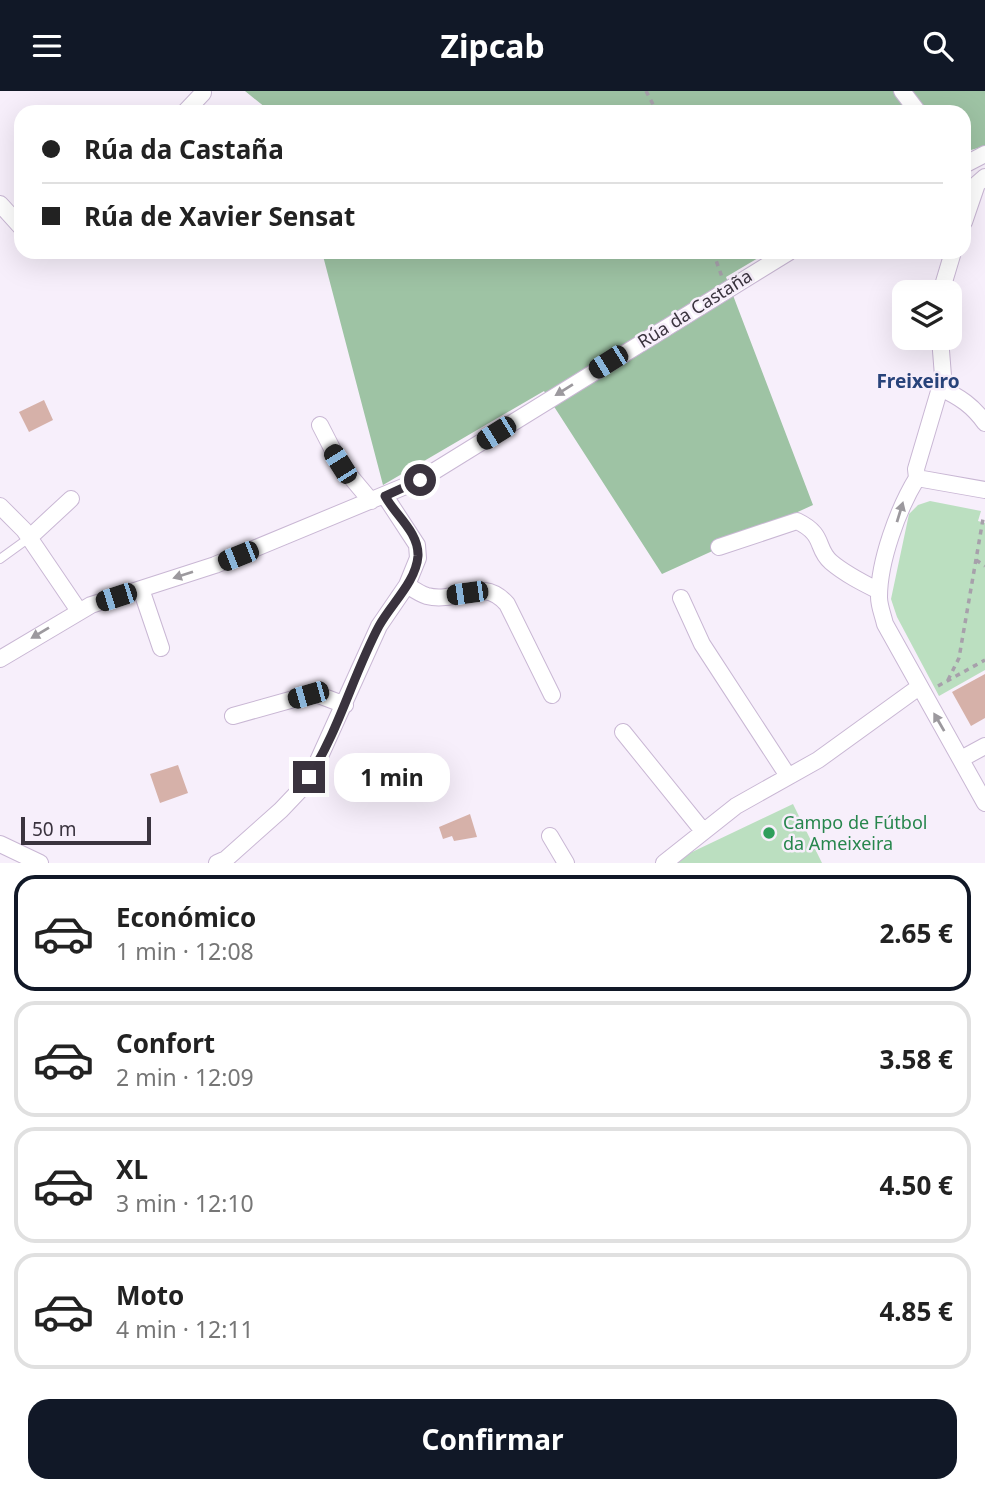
<!DOCTYPE html>
<html lang="es">
<head>
<meta charset="utf-8">
<style>
  :root { --surface:#fff; --page:#f6f6f6; --text:#222; --muted:#767676; --line:#e0e0e0; --accent:#111827 }
  body { margin:0; font-family:"Noto Sans",sans-serif; background:var(--page); color:var(--text); height:100vh; display:flex; flex-direction:column; font-size:26px; white-space:nowrap }
  * { box-sizing:border-box; margin:0 }
  p { font-size:23px; color:var(--muted) }
  .icon { flex:none; width:38px; height:38px; fill:none; stroke:currentColor; stroke-width:2; stroke-linecap:round; stroke-linejoin:round }
  .map { position:relative; height:772px; overflow:hidden }
  .side { display:flex; flex-direction:column; background:var(--surface); flex:1 }
  .side>* { flex:none }
  .top-card { position:absolute; left:14px; top:14px; width:957px; height:154px; border-radius:21px; box-shadow:0 7px 28px #0002; display:grid; align-content:center; height:154px; padding:0 28px; background:var(--surface) }
  .fabs { position:absolute; left:892px; top:189px; display:grid; gap:14px }
  .fabs a { display:grid; place-items:center; width:70px; height:70px; border-radius:14px; background:var(--surface); box-shadow:0 7px 28px #0002; font-size:35px }
  .scale { position:absolute; left:21px; bottom:18px; width:130px; box-sizing:border-box; padding-left:7px; border:4px solid #3a333e; border-top:0; font-size:19px; line-height:24px; white-space:nowrap; color:#3a333e; -webkit-text-stroke:5px #f7effb; paint-order:stroke }
  .end { position:absolute; width:32px; height:32px; margin:-16px; border:9px solid #3a333e; background:#fff; box-shadow:0 0 0 4px #fff }
  .from { border-radius:50% }
  .bubble { position:absolute; height:49px; border-radius:21px; background:var(--surface); box-shadow:0 7px 28px #0002; font-size:23px; font-weight:700; line-height:49px; text-align:center }
  .car { position:absolute; width:21px; height:42px; margin:-21px -10px; border-radius:9px; box-shadow:0 0 5px 2px #0007; background:linear-gradient(#222 24%,#8ab4d8 0 40%,#222 0 76%,#8ab4d8 0 86%,#222 0) }
  .top-card b { display:flex; align-items:center; gap:24px; height:66px; font-size:26px }
  .top-card b+b { border-top:2px solid var(--line) }
  .top-card i { width:18px; height:18px; background:var(--text) }
  ul { padding:12px 0 0; list-style:none }
  li { display:flex; align-items:center; gap:21px; height:116px; margin:0 14px 10px; padding:0 14px; border:4px solid var(--line); border-radius:21px }
  li div { flex:1 }
  li b { display:block; font-size:26px }
  li em { font-style:normal; font-weight:700 }
  li.current { border-color:var(--accent) }
  li>.icon { width:63px; height:63px; stroke-width:1.5 }
  .cta { display:flex; gap:14px; margin-top:auto; padding:14px 28px }
  .cta a { flex:1; height:80px; border-radius:21px; background:var(--accent); color:#fff; font-size:28px; font-weight:700; line-height:80px; text-align:center }
  header { display:flex; justify-content:space-between; align-items:center; height:91px; padding:0 28px; background:var(--accent); color:#fff; font-size:32px; font-weight:700 }
  .map>svg:first-child { display:block }
  .green { fill:#bbdfc0 }
  .forest { fill:#9ec3a4 }
  .building { fill:#d6b1a9 }
  .lines { fill:none; stroke-linecap:round; stroke-linejoin:round }
  .lane-casing { stroke:#c9b7d4; stroke-width:10 }
  .street-casing { stroke:#c9b7d4; stroke-width:18 }
  .path { stroke:#a7a0ab; stroke-width:3.5; stroke-dasharray:5 5; stroke-linecap:butt }
  .lane { stroke:#fff; stroke-width:8 }
  .street { stroke:#fff; stroke-width:16 }
  .oneway { fill:#9c999e }
  .route { stroke:#3a333e; stroke-width:9 }
  .leisure-dot { fill:#2e9e5b; stroke:#f7effb; stroke-width:2.5 }
  .labels { text-anchor:middle; stroke-width:5; stroke-linejoin:round; paint-order:stroke }
  .street-label { font-size:18px; fill:#3a333e; stroke:#f7effb }
  .leisure-label { font-size:18px; fill:#27864d; stroke:#f7effb; text-anchor:start }
  .neighbourhood-label { font-size:19px; font-weight:bold; fill:#28437a; stroke:#f7effb }
</style>
</head>
<body>
<header><svg class="icon" aria-label="menu" viewBox="0 0 24 24"><path d="M4 6h16M4 12h16M4 18h16"/></svg>Zipcab<svg class="icon" aria-label="search" viewBox="0 0 24 24"><circle cx="10" cy="10" r="6"/><path d="M15 15l6 6"/></svg></header>
<div class="map">
<svg width="985" height="772" viewBox="0 0 985 772">
  <rect width="100%" height="100%" fill="#f7effb"/>
  <!-- green -->
  <path class="green" d="M930,410L981,420L978,430L985,432V579L939,605L897,526L891,508L909,423L918,414Z
    M793,713L822,772H669Z"/>
  <!-- forest -->
  <path class="forest" d="M245,0H985V55L964,61V21H271Z
    M322,161H768L726,186L813,414L662,483L544,300L383,394Z"/>
  <!-- building -->
  <path class="building" d="M44,309L53,329L29,341L19,321Z
    M985,583V627L971,635L952,601Z
    M178,674L188,702L160,712L150,683Z
    M470,723L477,746L454,750L452,745L443,748L439,736Z"/>
  <g class="lines">
    <!-- lane casing -->
    <g class="lane-casing">
      <path id="lane" d="M0,468L29,447"/>
    </g>
    <!-- street casing -->
    <g class="street-casing">
      <path id="street" d="M902,0L918,21
        M185,21L203,2
        M964,74L985,63
        M0,113L21,136
        M964,131L977,93L985,86
        M941,201L953,161
        M940,247L943,285L940,297L916,378L917,387C898,418 879,470 879,506C879,515 883,524 885,533L985,712
        M940,297C960,306 973,315 985,332
        M320,334L340,373L371,410
        M917,387L985,399
        M0,415L24,439L79,520
        M29,447L71,408
        M719,456L797,430C826,444 815,457 831,471C845,483 863,492 879,500
        M407,494C413,498 420,503 427,505C458,513 482,484 507,513L552,604
        M141,498L161,557
        M681,507L702,553L788,685
        M0,568L91,514L215,474L420,389L789,161
        M233,625L308,604L316,603L345,614
        M623,641L703,740
        M961,668L985,655
        M550,745L566,772
        M0,753L40,772
        M217,772L226,768L281,719L300,699L317,672L379,535L407,494L418,467L417,454L385,405
        M664,772L736,715L818,669L919,596"/>
    </g>
    <!-- path -->
    <path class="path" d="M646,0L657,21
      M713,161L722,186
      M976,469L985,475
      M948,589L959,567L983,428
      M938,595L985,569"/>
    <!-- lane -->
    <use href="#lane" class="lane"/>
    <!-- street -->
    <use href="#street" class="street"/>
  </g>
  <!-- one-way arrows -->
  <defs><path id="oneway-solid" d="M-6-.8H1V-3.2L6.5 0L1 3.2V.8H-6Z" transform="scale(1.75)"/></defs>
  <g class="oneway">
    <use href="#oneway-solid" transform="translate(564 299) rotate(148)"/>
    <use href="#oneway-solid" transform="translate(900 421) rotate(-73)"/>
    <use href="#oneway-solid" transform="translate(183 484) rotate(162)"/>
    <use href="#oneway-solid" transform="translate(40 542) rotate(149)"/>
    <use href="#oneway-solid" transform="translate(939 631) rotate(-120)"/>
  </g>
  <g class="lines">
    <!-- route -->
    <path class="route" d="M309,686C339,639 353,584 379,535C391,513 416,491 418,465C419,441 395,424 385,405L420,389"/>
  </g>
  <!-- markers -->
  <circle class="leisure-dot" cx="769" cy="742" r="7"/>
  <g class="labels">
    <!-- street labels -->
    <g class="street-label">
      <text transform="translate(695 218) rotate(-32)" y="6">Rúa da Castaña</text>
    </g>
    <!-- leisure labels -->
    <g class="leisure-label">
      <text x="783" y="738">Campo de Fútbol<tspan x="783" dy="21">da Ameixeira</tspan></text>
    </g>
    <!-- neighbourhood labels -->
    <g class="neighbourhood-label">
      <text x="918" y="297">Freixeiro</text>
    </g>
  </g>
</svg>
<div class="fabs">
<a><svg class="icon" aria-label="layers" viewBox="0 0 24 24"><path d="M12 4l9 5-9 5-9-5zM3 14l9 5 9-5"/></svg></a>
</div>
<div class="scale">50 m</div>
<i class="end from" style="left:420px;top:389px"></i>
<i class="end" style="left:309px;top:686px"></i>
<div class="bubble" style="left:334px;top:662px;width:116px">1 min</div>
<i class="car" style="left:608px;top:271px;rotate:238deg"></i>
<i class="car" style="left:496px;top:342px;rotate:238deg"></i>
<i class="car" style="left:340px;top:373px;rotate:328deg"></i>
<i class="car" style="left:238px;top:465px;rotate:248deg"></i>
<i class="car" style="left:467px;top:502px;rotate:262deg"></i>
<i class="car" style="left:116px;top:506px;rotate:252deg"></i>
<i class="car" style="left:308px;top:604px;rotate:254deg"></i>
<div class="top-card">
<b><i class="from"></i>Rúa da Castaña</b>
<b><i></i>Rúa de Xavier Sensat</b>
</div>
</div>
<section class="side">
<ul>
<li class="current"><svg class="icon" aria-label="car" viewBox="0 0 24 24"><path d="M5 17H2v-5l4-1 3-4h7l3 4 3 1v5h-3M9 17h6M6 11h13"/><circle cx="7" cy="17" r="2"/><circle cx="17" cy="17" r="2"/></svg><div><b>Económico</b><p>1 min · 12:08</p></div><em>2.65 €</em></li>
<li><svg class="icon" aria-label="car" viewBox="0 0 24 24"><path d="M5 17H2v-5l4-1 3-4h7l3 4 3 1v5h-3M9 17h6M6 11h13"/><circle cx="7" cy="17" r="2"/><circle cx="17" cy="17" r="2"/></svg><div><b>Confort</b><p>2 min · 12:09</p></div><em>3.58 €</em></li>
<li><svg class="icon" aria-label="car" viewBox="0 0 24 24"><path d="M5 17H2v-5l4-1 3-4h7l3 4 3 1v5h-3M9 17h6M6 11h13"/><circle cx="7" cy="17" r="2"/><circle cx="17" cy="17" r="2"/></svg><div><b>XL</b><p>3 min · 12:10</p></div><em>4.50 €</em></li>
<li><svg class="icon" aria-label="car" viewBox="0 0 24 24"><path d="M5 17H2v-5l4-1 3-4h7l3 4 3 1v5h-3M9 17h6M6 11h13"/><circle cx="7" cy="17" r="2"/><circle cx="17" cy="17" r="2"/></svg><div><b>Moto</b><p>4 min · 12:11</p></div><em>4.85 €</em></li>
</ul>
<div class="cta"><a>Confirmar</a></div>
</section>
</body>
</html>
